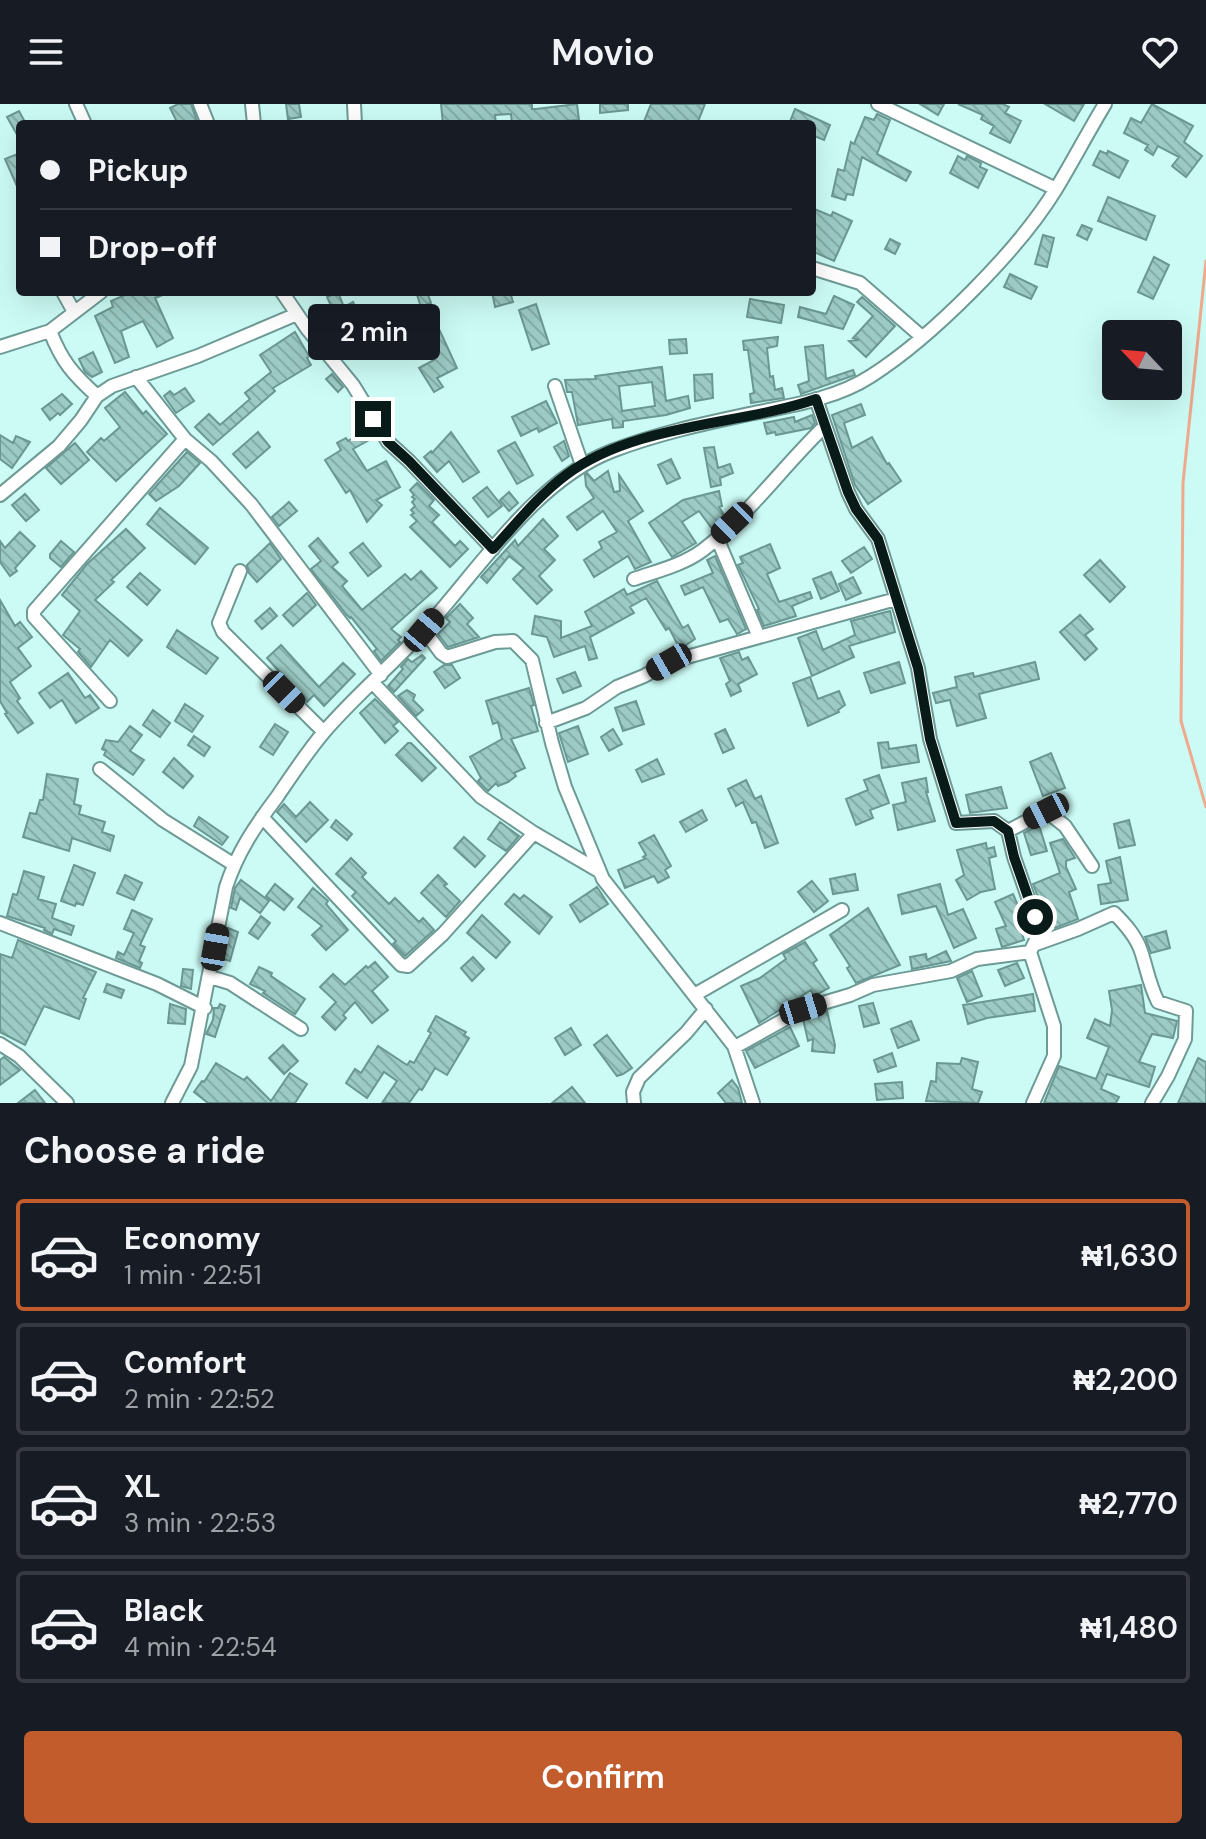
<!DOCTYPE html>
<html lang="en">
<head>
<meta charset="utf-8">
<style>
  :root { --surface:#171b24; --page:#242831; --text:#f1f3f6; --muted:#9ea1a6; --line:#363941; --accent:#c25c2d }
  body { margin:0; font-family:"DM Sans",sans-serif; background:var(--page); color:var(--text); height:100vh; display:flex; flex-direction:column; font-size:30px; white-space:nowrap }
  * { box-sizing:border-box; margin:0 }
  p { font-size:26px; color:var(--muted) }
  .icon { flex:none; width:44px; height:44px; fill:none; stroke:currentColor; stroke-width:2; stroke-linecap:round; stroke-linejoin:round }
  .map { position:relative; height:999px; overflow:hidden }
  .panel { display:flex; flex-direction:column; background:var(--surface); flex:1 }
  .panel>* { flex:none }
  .top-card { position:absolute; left:16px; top:16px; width:800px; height:176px; border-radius:8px; box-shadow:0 8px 32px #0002; display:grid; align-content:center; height:176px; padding:0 24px; background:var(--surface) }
  .needle { width:52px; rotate:296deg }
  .tools { position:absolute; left:1102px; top:216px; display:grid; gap:16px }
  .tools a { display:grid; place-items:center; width:80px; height:80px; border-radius:8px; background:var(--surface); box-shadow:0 8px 32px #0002; font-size:40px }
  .end { position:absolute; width:36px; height:36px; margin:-18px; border:10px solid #091b19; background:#fff; box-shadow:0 0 0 4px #fff }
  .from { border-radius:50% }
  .bubble { position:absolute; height:56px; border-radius:8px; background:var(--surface); box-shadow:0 8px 32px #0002; font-size:26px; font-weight:600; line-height:56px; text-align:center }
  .car { position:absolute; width:24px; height:48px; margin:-24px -12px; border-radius:10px; box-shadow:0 0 6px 2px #0007; background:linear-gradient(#222 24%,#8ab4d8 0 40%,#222 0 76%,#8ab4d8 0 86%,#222 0) }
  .top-card b { display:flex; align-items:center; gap:28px; height:76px; font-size:30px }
  .top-card b+b { border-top:2px solid var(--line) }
  .top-card i { width:20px; height:20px; background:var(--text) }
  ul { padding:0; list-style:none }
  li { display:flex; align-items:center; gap:24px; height:112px; margin:0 16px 12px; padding:0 8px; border:4px solid var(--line); border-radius:8px }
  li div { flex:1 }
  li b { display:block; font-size:30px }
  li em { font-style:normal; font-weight:600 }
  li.active { border-color:var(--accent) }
  li>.icon { width:72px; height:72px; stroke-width:1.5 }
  h2 { padding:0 24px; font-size:36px; line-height:96px }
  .button { display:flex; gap:16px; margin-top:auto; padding:16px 24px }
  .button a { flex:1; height:92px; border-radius:8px; background:var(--accent); color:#fff; font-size:32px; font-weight:600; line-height:92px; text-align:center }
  header { display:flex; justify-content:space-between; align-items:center; height:104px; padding:0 24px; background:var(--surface); font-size:36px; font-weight:600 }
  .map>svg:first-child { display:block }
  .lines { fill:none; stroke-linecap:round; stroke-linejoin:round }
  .stream { stroke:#efa98c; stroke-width:3 }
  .building { fill:url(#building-back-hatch); stroke:#6b9792; stroke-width:2; fill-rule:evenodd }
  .street-casing { stroke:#6e9a95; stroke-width:16 }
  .street { stroke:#fff; stroke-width:12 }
  .route { stroke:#091b19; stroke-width:10 }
</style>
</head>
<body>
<header><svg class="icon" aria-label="menu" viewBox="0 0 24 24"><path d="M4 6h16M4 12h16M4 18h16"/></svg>Movio<svg class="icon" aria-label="heart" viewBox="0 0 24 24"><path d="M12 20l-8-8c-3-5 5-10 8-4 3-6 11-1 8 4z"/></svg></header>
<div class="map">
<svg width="1206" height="999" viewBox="0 0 1206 999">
  <defs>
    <pattern id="building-back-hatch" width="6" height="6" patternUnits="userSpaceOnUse" patternTransform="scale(2)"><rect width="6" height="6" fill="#9ccac4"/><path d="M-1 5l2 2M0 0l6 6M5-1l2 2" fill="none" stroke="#85ada8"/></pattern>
  </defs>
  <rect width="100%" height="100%" fill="#ccfbf5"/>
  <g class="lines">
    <!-- stream -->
    <path class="stream" d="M1206,157L1183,379L1181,617L1206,703"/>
  </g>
  <!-- building -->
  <path class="building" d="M178,0H191L198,20H178L170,4Z
    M286,0H299L301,13L288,15Z
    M441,0H532V5H536L577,0L579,16L512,20L511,10L495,11L496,20H443Z
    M600,0H628V6L600,9Z
    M651,0H705L697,20H643Z
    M920,0H944L938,11Z
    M958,0H1003L1009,3L1005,9L1021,17L1010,39L990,29L994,22L981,15L983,11Z
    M1045,0H1084L1074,17Z
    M1152,0L1193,22L1184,38L1202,52L1186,73L1172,62L1179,53L1158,42L1153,51L1145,46L1148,41L1124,29L1131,14L1141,19Z
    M795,5L830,21L824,36L812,31V20H789Z
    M19,7L26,20H20V36L7,13Z
    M877,10L890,16L877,50L911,68L906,77L862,53L853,91L847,90L845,96L832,92L838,65L844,67L851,38L854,40L865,13L874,16Z
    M1100,47L1107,50L1108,47L1128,57L1119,74L1093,61Z
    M20,49V89L5,55Z
    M958,52L965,56L967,52L981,59L980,63L987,66L978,84L950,69Z
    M1108,93L1155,112L1146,136L1098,117Z
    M812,104L831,112L833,108L852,117L834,157L812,147Z
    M1082,121L1092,125L1087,136L1077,131Z
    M1043,131L1054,134L1047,163L1035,160Z
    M890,135L900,140L895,150L885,145Z
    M1154,153L1169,161L1153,195L1138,188Z
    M1010,170L1037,183L1031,195L1004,183Z
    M132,188H170L155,194L173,234L157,243L143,217L121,227L129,253L115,259L95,212L113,203L111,197Z
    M338,188L344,203L353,198L363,219L351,224L348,218L340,222L327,193Z
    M416,188H427L431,199L421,203Z
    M492,188H510L513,198L495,203Z
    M834,192L854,201L843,225L798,213L800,203L826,210Z
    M862,193L895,222L866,253L849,237L859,236L853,234L873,212L857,198Z
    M750,195L784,201L781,219L747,213Z
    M536,200L549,240L532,246L519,206Z
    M439,225L457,264L437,274L443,283L434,288L419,264L434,256L427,240L412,249L404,235L413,230L416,235Z
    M295,228L309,252L307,254L311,261L273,284L275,287L213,341L195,323L209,310L220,321L250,295L245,289L271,268L260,251Z
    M778,233L777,242L767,244L770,273L773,272L775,286L782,284L784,294L751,299L750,290L754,289L748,246H744L743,237Z
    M686,235L687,249L670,250L669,236Z
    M823,241L826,275L853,266L855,271L801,290L798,281L809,277L805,243Z
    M93,248L102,268L92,273L85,268L79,255Z
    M662,263L666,297L688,292L690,304L666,311L623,317V323L613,324L612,315L578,321L572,288H567L565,276L596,275L595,272ZM652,278L655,302L622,307L619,282Z
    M332,270L343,283L338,288L326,275Z
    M712,270L713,294L695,297L694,271Z
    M185,284L194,297L176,309L164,292L170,287L174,291Z
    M125,288L143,310L146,307L167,330L116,377L87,348L101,334L104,337L120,323L105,304Z
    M62,290L72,300L60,311L58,309L50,316L42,305Z
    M546,297L557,319L539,328L537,324L521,332L512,313Z
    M861,300L865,311L844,319L852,344L872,333L887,360L889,359L901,377L868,400L855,381L832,311Z
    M812,311L815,319L811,324L776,331L775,328L767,330L764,319L794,313L795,318Z
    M364,327L369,336L353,345L367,367L386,357L400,383L376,396L382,401L367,418L350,386L346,389L325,356L341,346L337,339L346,334L348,337Z
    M258,328L270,343L246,364L233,350Z
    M451,328L479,368L463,378L449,357L437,368L424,353L431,347L432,349Z
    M0,331L13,339L16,332L30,338L12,364L0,355Z
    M564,337L569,352L562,357L554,343Z
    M515,338L533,371L517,380L498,347Z
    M75,339L89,356L61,380L46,364Z
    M714,343L718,364L730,360L733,369L720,374L721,381L711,383L704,344Z
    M187,348L200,359L179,382L156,397L149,390Z
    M671,355L680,374L667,380L658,361Z
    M608,367L614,388L620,387L619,371L643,407L628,417L651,458L635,465L628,452L594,473L584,456L602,444L599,438L617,428L603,407L577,426L567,413L594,394L586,382L585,371L587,369L594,377Z
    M417,379L434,396L429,402L439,411L432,418L455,442L460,437L468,445L450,463L410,423L417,417L411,411L414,409L411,406L415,402L412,398L415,395L412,393L414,391L410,386Z
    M487,383L502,402L488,413L473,394Z
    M719,387L722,402L719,403L726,414L713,426L699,407L682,418L696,439L672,453L649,419L683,396Z
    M509,388L518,399L509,407L500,396Z
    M25,390L39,406L26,417L12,401Z
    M289,398L297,407L279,422L272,413Z
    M160,404L208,444L195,460L147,420Z
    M543,415L558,432L544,445L555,456L539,472L552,486L537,500L513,475L524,464L509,452L487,479L481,473L515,436L518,442Z
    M126,425L145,444L111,476L114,478L95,496L142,536L128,552L110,536L91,563L78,548L80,545L63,531L80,507L62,491L87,460Z
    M20,428L35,442L15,464L17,467L10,472L0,458V437L5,444Z
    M318,434L338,458L332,463L347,477L342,482L362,506L405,470L411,476L421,467L437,484L391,525L401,533L398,536L400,538L381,557L374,547L377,545L351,513L350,514L346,510L311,465L321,457L309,442Z
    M61,437L74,448L61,463L50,454V450Z
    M270,439L281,455L257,478L249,469L247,461Z
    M363,439L381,462L368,472L350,449Z
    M770,440L780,464L767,470L779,498L810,488L812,494L792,502L796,512L764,522L757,506L759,505L738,461L743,459L740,453Z
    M864,443L872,455L851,469L842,457Z
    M715,452L746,525L737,530L728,515L720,518L703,483L685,491L681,482L713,469L707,456Z
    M1100,456L1125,483L1110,498L1084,471Z
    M831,468L839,487L821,495L813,475Z
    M140,469L160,486L147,501L127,483Z
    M853,473L861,489L846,496L839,480Z
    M657,477L681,521L683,524L688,521L695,535L680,545L669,524L666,526L646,494L630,503L634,509L590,533L597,554L589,556L585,542L554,553L547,533L532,530L535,512L561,517V534L592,522L585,508L624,485L627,491Z
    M307,489L316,501L293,522L283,511Z
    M0,496L15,522L20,518L32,533L18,544L31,562L10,578L20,594L17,597L33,619L18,629L5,610L7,609L0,597Z
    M460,500L473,514L467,520L479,533L448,543L438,530L450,518L446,514Z
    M270,504L277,512L262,525L255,517Z
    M890,507L895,528L849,542L854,553L812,572L798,534L816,527L823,546L855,531L851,517Z
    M1080,511L1093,525L1085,531L1097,545L1085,556L1060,528Z
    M177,526L218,554L206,570L167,543Z
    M281,541L319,583L343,559L355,570L324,602L314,591L307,598L267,554Z
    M739,548L742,556L748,553L757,570L738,580L741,587L731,592L726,580L730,577L720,554Z
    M422,551L425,554L394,588L388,582L403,565L401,563L408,555L412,558Z
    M899,558L905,579L871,589L864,569Z
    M1035,558L1039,575L979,590L986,614L957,622L950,596L936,599L933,589L957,583L955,573L973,569L974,573Z
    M444,561H452L460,574L445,584L434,568Z
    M575,568L581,582L563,589L557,575Z
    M68,569L85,594L90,591L99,604L76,619L62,596L50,604L39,589Z
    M810,573L818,595L839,587L845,601L838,606L839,608L808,622L793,579Z
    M529,584L534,601L531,602L538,627L511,635L525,664L514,669L516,672L508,678L498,682L496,679L488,687L478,677L481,674L470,653L502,635L498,618L493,620L486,597Z
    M407,586L415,591L413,596L423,606L416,612L398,592Z
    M375,595L398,618L393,622L398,627L385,639L360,609Z
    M636,597L644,620L623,627L615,604Z
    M185,600L203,612L192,628L175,617Z
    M153,606L170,619L160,633L143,621Z
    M275,620L288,628L273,651L260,643Z
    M130,622L142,631L130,647L144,656L133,671L104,651L106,647L102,645L106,636L118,638Z
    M578,622L588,650L568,658L559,629Z
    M613,625L622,640L609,647L601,633Z
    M725,625L734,644L723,649L715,630Z
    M194,632L210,643L204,652L188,641Z
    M888,638L889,645L916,641L919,658L882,664L878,639Z
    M408,639H411L436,664L422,677L396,651Z
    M1051,649L1065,684L1043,692L1030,658Z
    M174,654L193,672L183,684L163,668Z
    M657,655L664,670L642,678L636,666Z
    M47,670L78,675L74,700L81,702L79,710L105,718L102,728L114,732L110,747L72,734L69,747L23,733L30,709L36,710L40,696H43Z
    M879,671L889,699L870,706L873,714L856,721L846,695L868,686L864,676Z
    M926,674L928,688H926L935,717L898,726L893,701L906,698L902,679Z
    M746,676L755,695L761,692L778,739L765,744L756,718L752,719L743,698L736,702L728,685Z
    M1001,683L1007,704L970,709L966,691Z
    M310,698L328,716L306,738L277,708L284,700L296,713Z
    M702,706L707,716L686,728L680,718Z
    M199,713L228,733L222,741L194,722Z
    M336,716L352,730L347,736L331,723Z
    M1129,716L1135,741L1119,744L1114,720Z
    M500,718L519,732L506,747L488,735Z
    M1039,721L1047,747L1031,751L1024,729Z
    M654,731L671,762L665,766L669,773L658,779L654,772L625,784L618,766L645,755L643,753L646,751L639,739Z
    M464,733L485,752L475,763L454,744Z
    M1063,735L1075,754L1066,757V763L1076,785L1069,788L1078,815L1055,824L1046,798L1041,801L1033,780L1060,769L1050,739Z
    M986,739L987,745L994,743L996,752L989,754L995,785L981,788L967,796L956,776L964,771L957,746Z
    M1120,753L1128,796L1101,800L1098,781L1111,779L1106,757Z
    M351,754L366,769L362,773L389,800L395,794L419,818L423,814L434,826L405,852L393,840L396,837L352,792L356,788L336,770Z
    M74,761L95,769L83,801L76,799L75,802L61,797Z
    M24,767L44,773L38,795L56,800L52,814L74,822L71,831L54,825L52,830L44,826L45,824L7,812L13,790L17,791Z
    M855,770L858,786L833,790L830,775Z
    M125,771L142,779L134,796L117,789Z
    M438,771L447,780L444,782L460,797L446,813L421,789Z
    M241,776L269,797L260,809L240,794L236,806L231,804L235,784Z
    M812,777L828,797L814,808L798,788Z
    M275,780L293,795L284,806L266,792Z
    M940,780L948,811L963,805L976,834L954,844L936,802L902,810L898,791Z
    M597,783L608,800L580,818L570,801Z
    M313,784L328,797L326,800L348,826L326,846L312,831L322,822L298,803Z
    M514,790L520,795L524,791L552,813L539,830L505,800Z
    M1013,790L1020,806L1015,807L1024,836L1002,843L996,825L1006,822L995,798Z
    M868,804L900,861L856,879L847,864L850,862L830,831Z
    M132,806L152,815L140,841L145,843L139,857L142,859L140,864L116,854L118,848L124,851L134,829L124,825Z
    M482,811L510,838L496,854L467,829Z
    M261,812L270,819L258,835L249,829Z
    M228,824L238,828L230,857L221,854Z
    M1166,827L1170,844L1151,849L1145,833Z
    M18,836L96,868L83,894L86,895L79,915L44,902L25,941L0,928V850L12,854Z
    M805,838L817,856L813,859L829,884L814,892L811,886L759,919L741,882L760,874L786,855L783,850Z
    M946,847L951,857L912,865L910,853L926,850L927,856Z
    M473,853L484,865L472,877L461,864Z
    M375,858L388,873L372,887L388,906L372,919L355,898L343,911L346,914L335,926L322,913L336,898L320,883L333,870L345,881L366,862L368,864Z
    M1017,859L1024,874L1005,882L998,866Z
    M259,863L272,869L271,872L305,895L295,910L263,889L265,887L250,880Z
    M183,865L193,866L191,885L181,882Z
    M972,867L982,892L967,898L957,874Z
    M107,880L124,886L121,894L104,888Z
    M1141,881L1145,909L1177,917L1173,934L1152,930L1139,958L1155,963L1149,983L1107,970L1101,985L1119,993L1116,999H1044L1059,962L1096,975L1109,943L1087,934L1095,915L1110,922L1112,906L1109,887Z
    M1033,890L1035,907L987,914L968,920L963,901Z
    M873,899L879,919L864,923L859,902Z
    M170,900L186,905L185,920L168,919Z
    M220,900L225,902L215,933L206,930L213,916L214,904H218Z
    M827,907L835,941L834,949L812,947L813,935L808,937L803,915Z
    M436,912L466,928L464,931L469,934L447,971L435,964L422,986L419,985L409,999H382L397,977L384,968L367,994L346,979L355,965L361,969L378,942L407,961L410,957L414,959L431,929L428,927Z
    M911,917L919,936L898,944L891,925Z
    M790,923L799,942L755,964L746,947Z
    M571,924L581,941L565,951L555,934Z
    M607,931L632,964L623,970L617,972L594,941Z
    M283,941L298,957L284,970L269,954Z
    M892,949L896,962L878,968L874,956Z
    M4,953L20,966L0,981V956Z
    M962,954L978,958L972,985L982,988L978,999L926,997L931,977L936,978L937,959L960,960Z
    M1198,954L1206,958V999H1178Z
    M216,959L244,976L247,973L271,997L290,969L307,980L295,999H208L194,988L202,977L204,978Z
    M732,976L738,984L742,999H726L718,989Z
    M902,978L903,994L877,996L875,980Z
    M572,983L585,999H552Z
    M35,986L45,999H18Z"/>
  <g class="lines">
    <!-- street casing -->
    <g class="street-casing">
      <path id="street" d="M76,0L85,20
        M200,0L208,20
        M252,0L254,20
        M354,0L355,20
        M878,0L1056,85
        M812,164L860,179L922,233
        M63,188L74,208
        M282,188L308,226L353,281L388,338L409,357L493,445
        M50,227C62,258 73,270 97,292
        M0,243L50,227L101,188
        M136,273L185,335L211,357L251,400L381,571
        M555,282L582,361
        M0,391L59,342L81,316L97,292L112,282L198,252L297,210
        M717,434L759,533
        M240,467L219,519L223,528L324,628
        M634,475C657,467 683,461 703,446C748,412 784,361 825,322
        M424,526L441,549L447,553L495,538L513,537L532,556L552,639L565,683L603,775L734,942L753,999
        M110,597L34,513V507L185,335
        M546,619L586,604L617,583L644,572L669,558L896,495
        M100,665L163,716L233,760
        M262,713L401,861L408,862L443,830L534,729L481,693L373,579
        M1008,727L1046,707L1065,722L1092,762
        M534,729L599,767
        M0,819L157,880L205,904
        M1036,840L1078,825L1114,809C1125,820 1136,832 1141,847C1147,865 1149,880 1158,898L1186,907L1185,935L1168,972L1152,999
        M1030,848L1054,922V952L1033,999
        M210,873L230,879L301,925
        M696,890L842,806
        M0,940L19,952L67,999
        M735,943L803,905L850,891L873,881L951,867L977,855L1030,848L1040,828L1014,753L1008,727L994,717L956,719L930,635L918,564L878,435L856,405L848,388L816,295
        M172,999L191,962L226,783C237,749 255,722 277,693C292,671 307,648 324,628C354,593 391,562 423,527C478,467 534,377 612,347C656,330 702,320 749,310C789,302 836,295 871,272C932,233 1018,147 1056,85C1073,57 1088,28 1105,0
        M634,999L633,988L639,974L686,929L706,905"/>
    </g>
    <!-- street -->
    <use href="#street" class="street"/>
  </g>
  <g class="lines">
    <!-- route -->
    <path class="route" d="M373,315L388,338L409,357L493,445C515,421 539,391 566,371C635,319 738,322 816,295L848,388L856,405L878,435L918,564L930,635L956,719L994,717L1008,727L1014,753L1035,813"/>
  </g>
</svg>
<div class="tools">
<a><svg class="needle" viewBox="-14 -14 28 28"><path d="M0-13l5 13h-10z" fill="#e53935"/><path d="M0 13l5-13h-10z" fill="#9ea1a6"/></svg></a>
</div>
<i class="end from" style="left:1035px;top:813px"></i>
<i class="end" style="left:373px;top:315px"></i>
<div class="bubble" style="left:308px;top:200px;width:132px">2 min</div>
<i class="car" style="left:732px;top:419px;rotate:226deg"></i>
<i class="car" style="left:424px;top:526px;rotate:40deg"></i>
<i class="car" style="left:669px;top:558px;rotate:240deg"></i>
<i class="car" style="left:284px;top:588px;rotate:135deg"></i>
<i class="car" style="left:1046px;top:707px;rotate:243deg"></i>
<i class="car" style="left:215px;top:843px;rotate:10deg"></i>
<i class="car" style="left:803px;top:905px;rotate:73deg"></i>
<div class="top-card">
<b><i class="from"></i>Pickup</b>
<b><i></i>Drop-off</b>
</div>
</div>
<section class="panel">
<h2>Choose a ride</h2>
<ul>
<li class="active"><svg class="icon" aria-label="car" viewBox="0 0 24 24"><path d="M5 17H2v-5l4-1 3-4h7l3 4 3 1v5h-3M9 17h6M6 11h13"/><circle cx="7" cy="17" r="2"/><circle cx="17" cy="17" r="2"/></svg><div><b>Economy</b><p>1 min · 22:51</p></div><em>₦1,630</em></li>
<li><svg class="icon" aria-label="car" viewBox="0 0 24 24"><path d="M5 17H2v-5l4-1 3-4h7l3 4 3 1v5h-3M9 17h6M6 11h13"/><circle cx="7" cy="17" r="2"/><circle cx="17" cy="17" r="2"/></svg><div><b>Comfort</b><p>2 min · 22:52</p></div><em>₦2,200</em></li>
<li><svg class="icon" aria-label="car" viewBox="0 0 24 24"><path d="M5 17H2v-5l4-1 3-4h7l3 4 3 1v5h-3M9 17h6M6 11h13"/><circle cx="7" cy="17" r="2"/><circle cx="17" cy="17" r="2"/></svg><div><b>XL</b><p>3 min · 22:53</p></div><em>₦2,770</em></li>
<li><svg class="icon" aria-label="car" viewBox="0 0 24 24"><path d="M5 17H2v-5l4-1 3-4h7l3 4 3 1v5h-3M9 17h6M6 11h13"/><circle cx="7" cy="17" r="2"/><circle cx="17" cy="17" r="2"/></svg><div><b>Black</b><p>4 min · 22:54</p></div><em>₦1,480</em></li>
</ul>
<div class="button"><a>Confirm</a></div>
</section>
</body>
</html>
